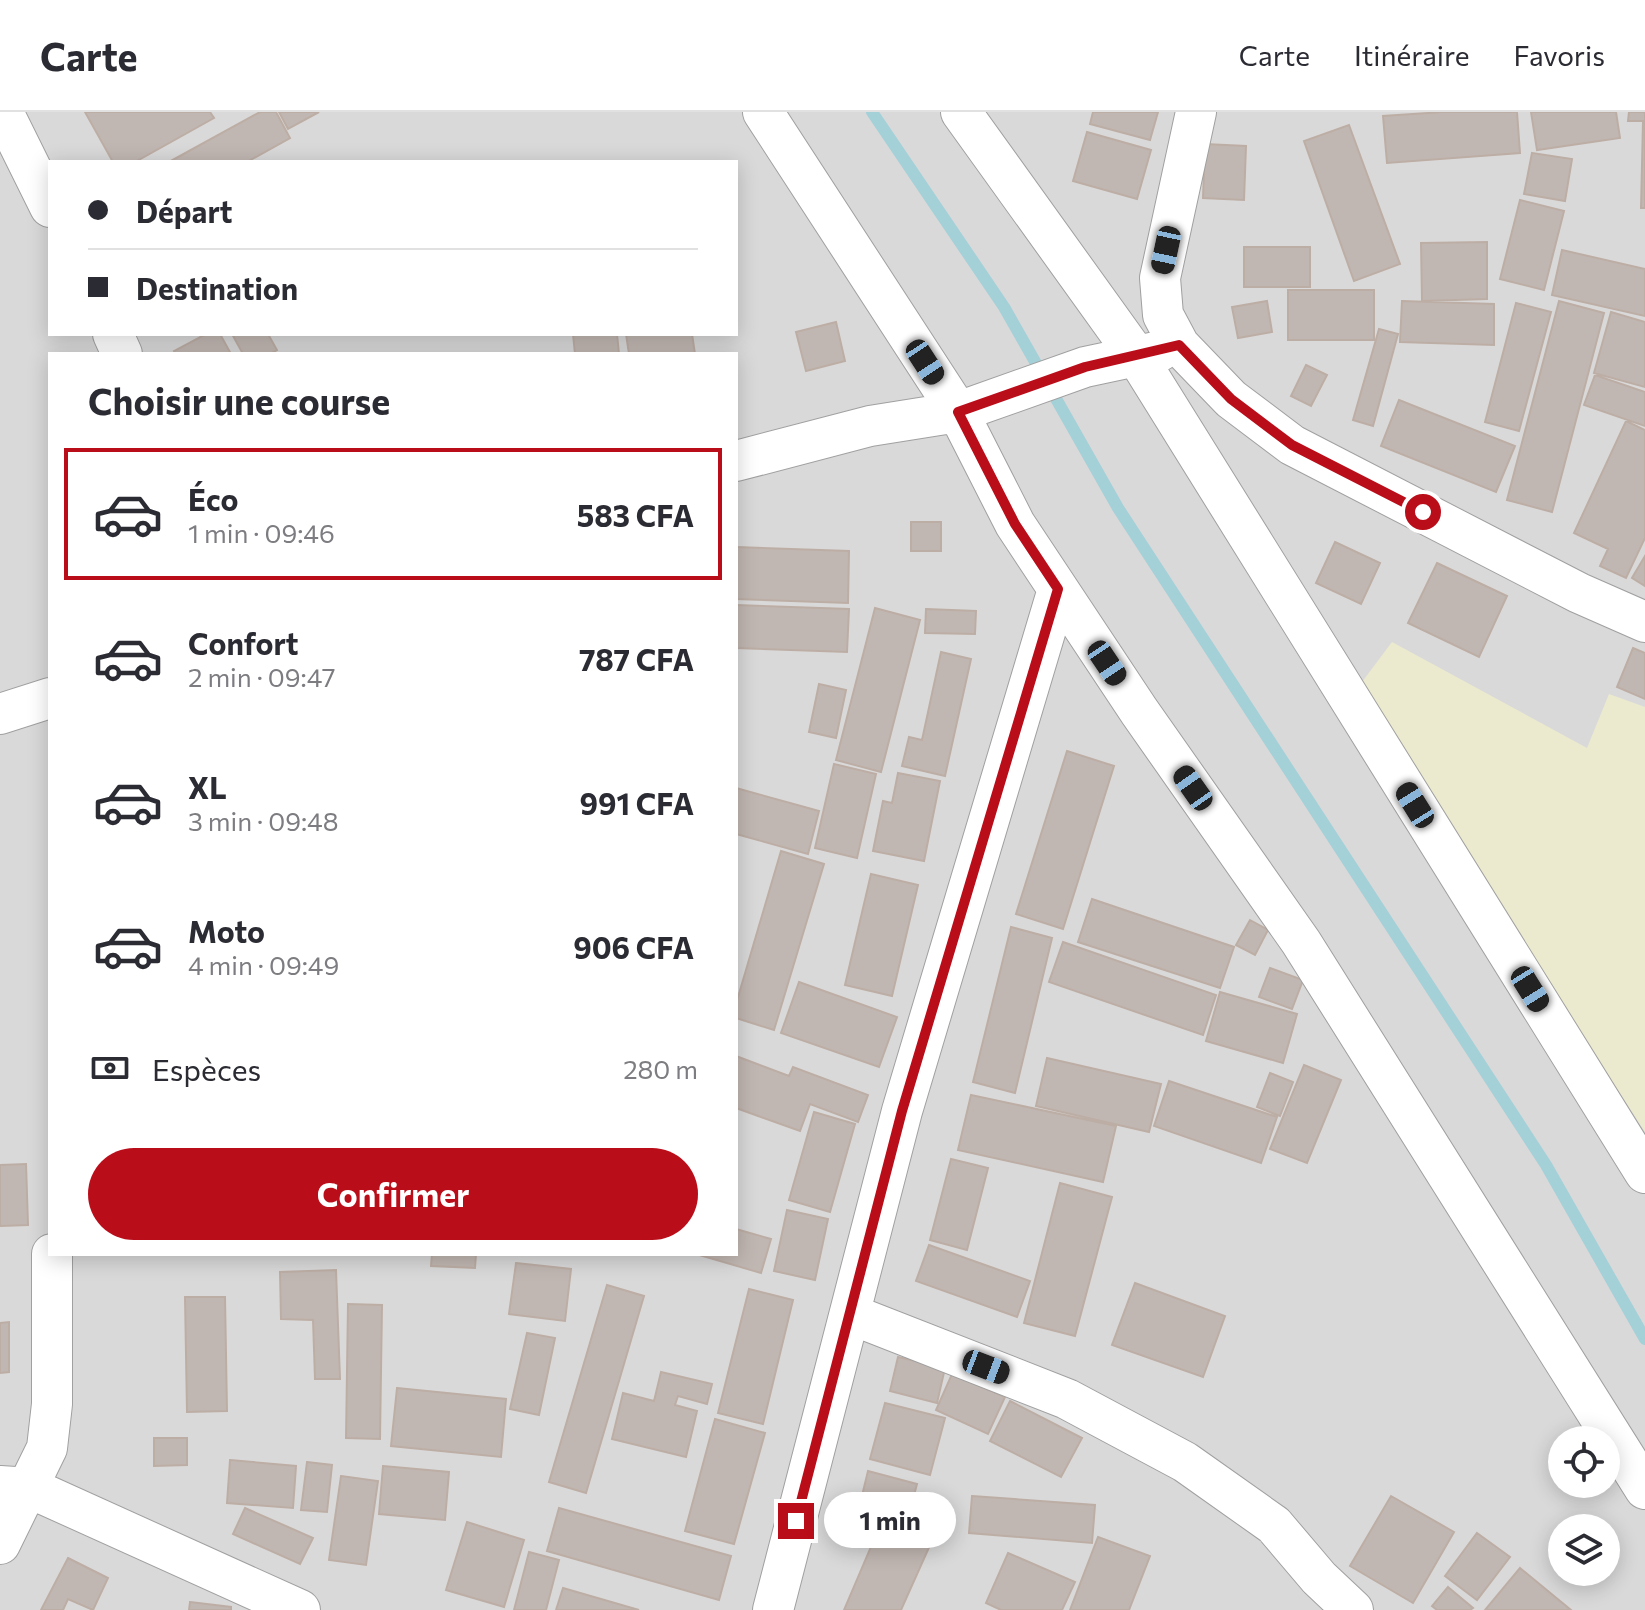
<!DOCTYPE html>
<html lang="fr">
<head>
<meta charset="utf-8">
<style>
  :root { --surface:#fff; --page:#f2f2f3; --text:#2b2b33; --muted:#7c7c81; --line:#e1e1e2; --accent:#ba0d1a }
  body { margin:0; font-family:Commissioner,sans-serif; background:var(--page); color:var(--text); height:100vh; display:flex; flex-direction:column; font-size:30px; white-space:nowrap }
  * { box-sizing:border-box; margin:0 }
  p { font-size:26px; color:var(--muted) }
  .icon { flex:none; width:44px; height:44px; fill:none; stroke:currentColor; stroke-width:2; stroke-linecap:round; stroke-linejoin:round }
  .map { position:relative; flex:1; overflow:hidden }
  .details { position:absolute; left:48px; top:240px; width:690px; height:904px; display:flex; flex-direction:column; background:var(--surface); border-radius:0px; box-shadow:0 4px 20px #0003 }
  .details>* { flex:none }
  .banner { position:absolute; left:48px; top:48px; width:690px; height:176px; border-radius:0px; box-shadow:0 4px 20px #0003; display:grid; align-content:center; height:176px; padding:0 40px; background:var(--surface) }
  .tools { position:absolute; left:1548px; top:1314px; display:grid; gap:16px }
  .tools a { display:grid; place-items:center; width:72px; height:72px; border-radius:50%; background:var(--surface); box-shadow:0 4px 20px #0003; font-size:40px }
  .end { position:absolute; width:36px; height:36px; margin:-18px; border:10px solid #ba0d1a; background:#fff; box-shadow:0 0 0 4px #fff }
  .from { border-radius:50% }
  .bubble { position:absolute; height:56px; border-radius:28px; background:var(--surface); box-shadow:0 4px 20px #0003; font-size:26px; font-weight:700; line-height:56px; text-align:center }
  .car { position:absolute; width:24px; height:48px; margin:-24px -12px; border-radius:10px; box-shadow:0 0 6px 2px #0007; background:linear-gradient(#222 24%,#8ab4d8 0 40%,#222 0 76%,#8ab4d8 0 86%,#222 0) }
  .banner b { display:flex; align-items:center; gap:28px; height:76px; font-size:30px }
  .banner b+b { border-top:2px solid var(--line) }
  .banner i { width:20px; height:20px; background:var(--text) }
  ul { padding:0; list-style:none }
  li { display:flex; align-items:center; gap:24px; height:132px; margin:0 16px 12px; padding:0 24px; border:4px solid transparent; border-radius:0px }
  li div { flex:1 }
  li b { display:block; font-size:30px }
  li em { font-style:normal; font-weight:700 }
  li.on { border-color:var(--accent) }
  li>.icon { width:72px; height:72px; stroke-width:1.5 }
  h2 { padding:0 40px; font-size:36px; line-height:96px }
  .pay { display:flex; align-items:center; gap:20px; height:88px; padding:0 40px; font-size:30px }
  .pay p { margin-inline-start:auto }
  .action { display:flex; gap:16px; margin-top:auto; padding:16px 40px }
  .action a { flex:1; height:92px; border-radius:48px; background:var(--accent); color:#fff; font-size:32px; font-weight:700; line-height:92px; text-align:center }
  header { display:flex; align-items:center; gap:48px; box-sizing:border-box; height:112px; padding:0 40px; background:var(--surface); border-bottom:2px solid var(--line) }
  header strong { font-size:38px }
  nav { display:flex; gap:44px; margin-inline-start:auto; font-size:28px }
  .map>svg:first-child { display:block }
  .residential { fill:#dad9d9; fill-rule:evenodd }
  .farmland { fill:#ebeace }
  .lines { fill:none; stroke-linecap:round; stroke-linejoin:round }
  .stream { stroke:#a4d0d8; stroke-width:12 }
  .building { fill:#c1b7b2; stroke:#bdaea5; stroke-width:2 }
  .minor-casing { stroke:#a0a0a0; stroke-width:42 }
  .minor { stroke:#fff; stroke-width:40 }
  .route { stroke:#ba0d1a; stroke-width:10 }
</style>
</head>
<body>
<header>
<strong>Carte</strong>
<nav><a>Carte</a><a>Itinéraire</a><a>Favoris</a></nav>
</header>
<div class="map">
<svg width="1645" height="1498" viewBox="0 0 1645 1498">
  <rect width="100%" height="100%" fill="#ece8e2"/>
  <!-- residential -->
  <path class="residential" d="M0,0H1645V1498H0ZM50,50H736V222H50ZM50,242H736V1142H50ZM1562,1328H1606V1372H1562ZM1562,1416H1606V1460H1562Z"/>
  <!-- farmland -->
  <path class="farmland" d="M1392,530L1587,636L1609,582L1645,595V1020L1356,578Z"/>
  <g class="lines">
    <!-- stream -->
    <path class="stream" d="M872,0L1004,195L1118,396L1546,1053L1645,1227"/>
  </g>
  <!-- building -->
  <path class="building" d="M85,0H210L214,6L135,50H113Z
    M260,0H276L290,26L247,50H169Z
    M279,0H319L288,17Z
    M1093,0H1158L1150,28L1090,12Z
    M1443,0H1517L1520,41L1387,51L1383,4Z
    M1531,0H1616L1620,26L1537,38Z
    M1629,0H1645V96H1641L1643,9H1628Z
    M1349,13L1400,152L1354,169L1304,29Z
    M1087,20L1151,38L1137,87L1073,69Z
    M1205,32L1246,34L1244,88L1203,86Z
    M1532,41L1572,47L1565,89L1524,82Z
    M1520,88L1564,99L1544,178L1500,167Z
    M1487,130V187L1422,189L1421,131Z
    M1244,135H1310V175H1244Z
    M1562,138L1645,157V204L1552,183Z
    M1288,178H1374V228H1288Z
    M1267,189L1272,220L1238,226L1232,195Z
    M1402,189L1494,192V233L1400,230Z
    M1559,189L1604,201L1552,400L1507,388Z
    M1516,191L1551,200L1519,319L1485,310Z
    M1611,200L1645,210V275L1594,261Z
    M836,210L845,249L806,259L796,220Z
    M1379,217L1398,222L1373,314L1353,308Z
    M206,222H220L231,242H176L174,239Z
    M232,222H268L277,238L270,242H243Z
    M573,222H617L619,242H575Z
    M626,222H692L695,242H629Z
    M1306,253L1327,263L1311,294L1291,284Z
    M1595,263L1645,280V314L1584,293Z
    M1399,288L1515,334L1496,380L1381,334Z
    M1626,309L1645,318V426L1626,466L1600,454L1608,437L1574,421Z
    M911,410H941V439H911Z
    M1335,430L1380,451L1361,492L1316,471Z
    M736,435L849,439L848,491L736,487Z
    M1645,444V474L1632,466Z
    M1437,451L1507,484L1479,545L1408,511Z
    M736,493L849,497L847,540L736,536Z
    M875,496L920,508L881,660L836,648Z
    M926,497L976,499L975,522L925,521Z
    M1633,536L1645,541V587L1617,575Z
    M941,540L971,547L945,664L902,654L909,625L922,628Z
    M819,572L846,578L836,626L809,620Z
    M1067,639L1114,654L1063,817L1016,802Z
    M834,652L876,662L857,746L815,736Z
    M898,661L940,669L924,749L873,739L883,689L892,691Z
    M736,676L819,699L808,742L736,722Z
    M781,739L824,752L774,918L736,906V892Z
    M871,762L918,773L892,884L845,873Z
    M1092,787L1234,835L1220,876L1078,830Z
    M1250,808L1268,818L1255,843L1236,833Z
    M1011,815L1052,826L1015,981L973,970Z
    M1063,830L1216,883L1203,923L1049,870Z
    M1270,856L1303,868L1292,897L1259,885Z
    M799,870L897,905L879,955L781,921Z
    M1220,880L1297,902L1283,951L1206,929Z
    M736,944L789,964L793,955L868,983L858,1010L810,992L800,1019L736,996Z
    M1047,946L1161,972L1149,1020L1036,994Z
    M1304,953L1341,968L1307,1051L1270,1037Z
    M1270,961L1293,970L1280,1004L1257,995Z
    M1169,969L1277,1005L1261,1051L1154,1014Z
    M971,983L1116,1014L1103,1070L958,1038Z
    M814,1000L855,1012L830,1100L789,1088Z
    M951,1047L988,1056L967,1138L930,1128Z
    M26,1052L28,1113L0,1114V1053Z
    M1060,1071L1112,1085L1075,1224L1024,1211Z
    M787,1098L828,1107L815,1168L774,1159Z
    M736,1117L771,1127L761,1161L696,1142H736Z
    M929,1133L1030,1169L1017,1205L916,1169Z
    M432,1142H476L475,1156L431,1154Z
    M516,1151L571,1157L565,1209L509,1202Z
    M336,1158L340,1267H315L313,1208L281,1207L280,1160Z
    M1135,1171L1225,1204L1203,1265L1112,1233Z
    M607,1173L644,1184L586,1381L549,1370Z
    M749,1177L793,1188L763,1312L718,1301Z
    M185,1185H225L227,1299L187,1300Z
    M348,1192L382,1193L380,1327L346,1326Z
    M9,1210V1260L0,1261V1211Z
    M527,1221L555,1226L539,1303L510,1297Z
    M898,1245L945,1256L937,1291L890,1279Z
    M661,1260L712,1272L707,1292L678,1284L675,1293L697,1299L686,1345L612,1327L623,1281L654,1289Z
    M952,1262L1005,1285L988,1322L936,1298Z
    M397,1276L506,1287L501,1345L391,1334Z
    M1010,1289L1082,1326L1061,1365L990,1329Z
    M885,1291L945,1306L930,1363L870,1347Z
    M715,1307L765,1321L734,1432L685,1419Z
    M154,1326H187V1353L154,1354Z
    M230,1348L296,1354L293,1396L227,1391Z
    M307,1350L332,1353L327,1400L301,1398Z
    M383,1354L449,1360L445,1408L379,1402Z
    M868,1359L917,1372L907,1409L859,1396Z
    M341,1364L378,1369L366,1453L329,1448Z
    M972,1384L1095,1393L1092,1431L969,1421Z
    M1391,1384L1454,1420L1413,1491L1350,1454Z
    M245,1396L313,1426L300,1452L233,1422Z
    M559,1396L731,1444L719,1488L547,1439Z
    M882,1409L931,1431L901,1498H844Z
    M467,1410L524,1428L504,1495L446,1478Z
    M1477,1421L1510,1445L1477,1488L1445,1464Z
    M1098,1425L1150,1444L1129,1498H1070Z
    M529,1440L559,1448L546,1498H514Z
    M1008,1441L1075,1470L1062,1498H1001L986,1491Z
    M68,1446L108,1466L93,1498L68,1487L63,1498H41Z
    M1520,1456L1571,1498H1485Z
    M1448,1475L1473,1496L1470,1498H1437L1432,1494Z
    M563,1476L639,1498H556Z
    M190,1490L231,1495V1498H189Z"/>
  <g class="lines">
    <!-- minor casing -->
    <g class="minor-casing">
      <path id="minor" d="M3,0L50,95
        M763,0L958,300L1015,412L1139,599L1301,830L1645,1377
        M961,0L1137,245L1645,1061
        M1196,0L1160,166L1163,203L1179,233L1231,287L1292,333L1579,481L1645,510
        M113,222L122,242
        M736,349L870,314L958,300L1085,255L1160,239
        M0,602L50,586
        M850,1202L1067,1287L1185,1350L1274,1413L1319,1466L1353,1498
        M0,1374L30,1376L300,1498
        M0,1432L47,1336L52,1292V1142
        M773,1498L902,999L1058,477"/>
    </g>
    <!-- minor -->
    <use href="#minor" class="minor"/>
  </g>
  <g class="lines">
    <!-- route -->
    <path class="route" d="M796,1409L902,999L1058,477L1015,412L958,300L1085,255L1179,233L1231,287L1292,333L1423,400"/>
  </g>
</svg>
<div class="tools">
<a><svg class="icon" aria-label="locate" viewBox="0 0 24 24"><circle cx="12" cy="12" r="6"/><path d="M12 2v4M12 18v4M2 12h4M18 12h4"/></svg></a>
<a><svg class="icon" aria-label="layers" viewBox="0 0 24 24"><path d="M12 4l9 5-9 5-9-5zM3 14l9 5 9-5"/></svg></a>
</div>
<i class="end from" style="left:1423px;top:400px"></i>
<i class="end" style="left:796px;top:1409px"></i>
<div class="bubble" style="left:824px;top:1380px;width:132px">1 min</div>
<i class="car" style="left:1166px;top:138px;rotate:192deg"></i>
<i class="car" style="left:925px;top:250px;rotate:147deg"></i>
<i class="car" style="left:1107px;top:551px;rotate:146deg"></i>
<i class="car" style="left:1193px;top:676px;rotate:325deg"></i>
<i class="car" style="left:1415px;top:693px;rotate:328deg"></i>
<i class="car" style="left:1530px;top:877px;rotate:148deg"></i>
<i class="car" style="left:986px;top:1255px;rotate:111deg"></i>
<div class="banner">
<b><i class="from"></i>Départ</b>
<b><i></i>Destination</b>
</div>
<section class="details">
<h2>Choisir une course</h2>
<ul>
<li class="on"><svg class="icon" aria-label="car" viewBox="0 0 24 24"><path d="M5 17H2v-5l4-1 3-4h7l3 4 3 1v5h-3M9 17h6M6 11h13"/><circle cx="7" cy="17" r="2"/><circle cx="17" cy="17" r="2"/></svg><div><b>Éco</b><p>1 min · 09:46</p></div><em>583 CFA</em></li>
<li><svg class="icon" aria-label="car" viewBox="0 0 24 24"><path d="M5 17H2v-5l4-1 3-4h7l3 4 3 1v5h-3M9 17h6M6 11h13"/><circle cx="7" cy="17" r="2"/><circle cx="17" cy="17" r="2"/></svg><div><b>Confort</b><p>2 min · 09:47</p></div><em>787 CFA</em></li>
<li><svg class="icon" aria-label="car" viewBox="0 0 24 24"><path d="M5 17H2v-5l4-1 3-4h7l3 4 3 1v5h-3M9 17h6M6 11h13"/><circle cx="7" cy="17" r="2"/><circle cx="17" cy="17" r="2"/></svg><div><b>XL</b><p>3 min · 09:48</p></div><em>991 CFA</em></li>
<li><svg class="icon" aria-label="car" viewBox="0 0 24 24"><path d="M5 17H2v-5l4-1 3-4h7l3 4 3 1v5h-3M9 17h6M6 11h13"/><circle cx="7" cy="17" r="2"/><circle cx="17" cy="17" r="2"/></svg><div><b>Moto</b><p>4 min · 09:49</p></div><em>906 CFA</em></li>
</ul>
<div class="pay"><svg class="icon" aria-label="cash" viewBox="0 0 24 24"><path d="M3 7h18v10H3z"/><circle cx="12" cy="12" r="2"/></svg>Espèces<p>280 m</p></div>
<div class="action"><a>Confirmer</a></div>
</section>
</div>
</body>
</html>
